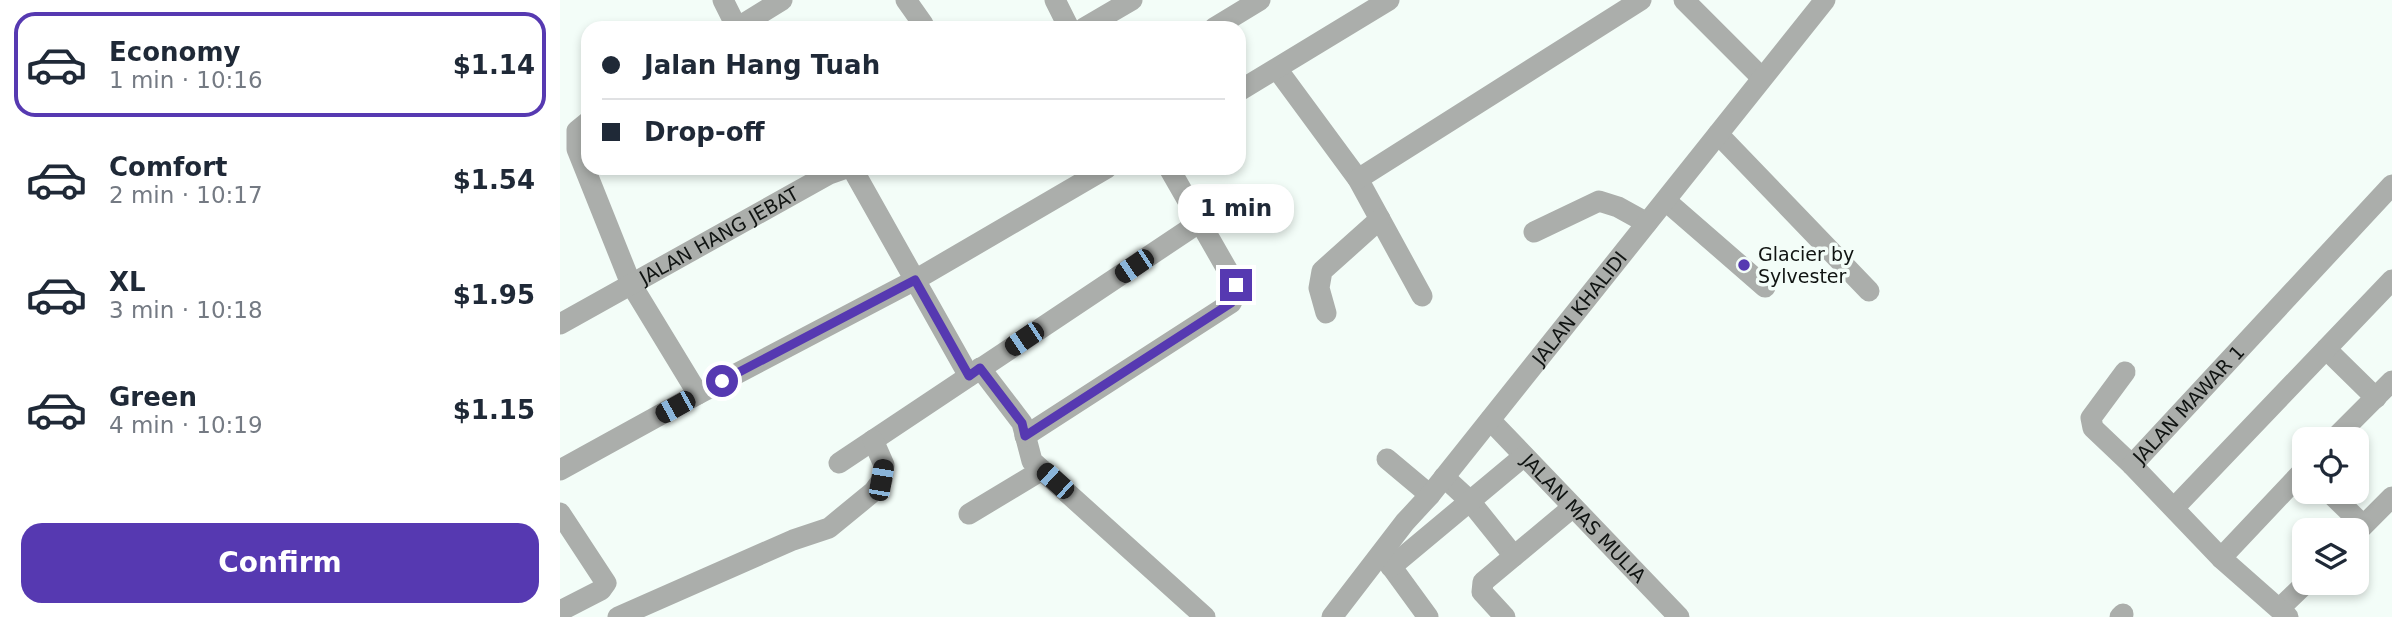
<!DOCTYPE html>
<html lang="en">
<head>
<meta charset="utf-8">
<style>
  :root { --surface:#fff; --page:#f2f2f3; --text:#1f2937; --muted:#747a83; --line:#e0e1e3; --accent:#5639b1 }
  body { margin:0; font-family:"DejaVu Sans",sans-serif; background:var(--page); color:var(--text); height:100vh; display:flex; flex-direction:column; font-size:26px; white-space:nowrap }
  * { box-sizing:border-box; margin:0 }
  p { font-size:23px; color:var(--muted) }
  .icon { flex:none; width:38px; height:38px; fill:none; stroke:currentColor; stroke-width:2; stroke-linecap:round; stroke-linejoin:round }
  .map { position:relative; flex:1; overflow:hidden }
  .details { display:flex; flex-direction:column; background:var(--surface); width:560px }
  .details>* { flex:none }
  .top-card { position:absolute; left:21px; top:21px; width:665px; height:154px; border-radius:21px; box-shadow:0 4px 10px #0003; display:grid; align-content:center; height:154px; padding:0 21px; background:var(--surface) }
  .buttons { position:absolute; left:1732px; top:427px; display:grid; gap:14px }
  .buttons a { display:grid; place-items:center; width:77px; height:77px; border-radius:14px; background:var(--surface); box-shadow:0 4px 10px #0003; font-size:35px }
  .end { position:absolute; width:32px; height:32px; margin:-16px; border:9px solid #5639b1; background:#fff; box-shadow:0 0 0 4px #fff }
  .from { border-radius:50% }
  .bubble { position:absolute; height:49px; border-radius:21px; background:var(--surface); box-shadow:0 4px 10px #0003; font-size:23px; font-weight:700; line-height:49px; text-align:center }
  .car { position:absolute; width:21px; height:42px; margin:-21px -10px; border-radius:9px; box-shadow:0 0 5px 2px #0007; background:linear-gradient(#222 24%,#8ab4d8 0 40%,#222 0 76%,#8ab4d8 0 86%,#222 0) }
  .top-card b { display:flex; align-items:center; gap:24px; height:66px; font-size:26px }
  .top-card b+b { border-top:2px solid var(--line) }
  .top-card i { width:18px; height:18px; background:var(--text) }
  ul { padding:12px 0 0; list-style:none }
  li { display:flex; align-items:center; gap:21px; height:105px; margin:0 14px 10px; padding:0 7px; border:4px solid transparent; border-radius:21px }
  li div { flex:1 }
  li b { display:block; font-size:26px }
  li em { font-style:normal; font-weight:700 }
  li.current { border-color:var(--accent) }
  li>.icon { width:63px; height:63px; stroke-width:1.5 }
  .primary-button { display:flex; gap:14px; margin-top:auto; padding:14px 21px }
  .primary-button a { flex:1; height:80px; border-radius:21px; background:var(--accent); color:#fff; font-size:28px; font-weight:700; line-height:80px; text-align:center }
  main { display:flex; flex:1; min-height:0 }
  .map>svg:first-child { display:block }
  .lines { fill:none; stroke-linecap:round; stroke-linejoin:round }
  .minor { stroke:#abaeab; stroke-width:21 }
  .route { stroke:#5639b1; stroke-width:9 }
  .poi-dot { fill:#5639b1; stroke:#f3fdf8; stroke-width:2.5 }
  .labels { text-anchor:middle; stroke-width:7; stroke-linejoin:round; paint-order:stroke }
  .street-label { font-size:19px; fill:#101412; stroke:#f3fdf8 }
  .poi-label { font-size:19px; fill:#101412; stroke:#f3fdf8; text-anchor:start }
</style>
</head>
<body>
<main>
<section class="details">
<ul>
<li class="current"><svg class="icon" aria-label="car" viewBox="0 0 24 24"><path d="M5 17H2v-5l4-1 3-4h7l3 4 3 1v5h-3M9 17h6M6 11h13"/><circle cx="7" cy="17" r="2"/><circle cx="17" cy="17" r="2"/></svg><div><b>Economy</b><p>1 min · 10:16</p></div><em>$1.14</em></li>
<li><svg class="icon" aria-label="car" viewBox="0 0 24 24"><path d="M5 17H2v-5l4-1 3-4h7l3 4 3 1v5h-3M9 17h6M6 11h13"/><circle cx="7" cy="17" r="2"/><circle cx="17" cy="17" r="2"/></svg><div><b>Comfort</b><p>2 min · 10:17</p></div><em>$1.54</em></li>
<li><svg class="icon" aria-label="car" viewBox="0 0 24 24"><path d="M5 17H2v-5l4-1 3-4h7l3 4 3 1v5h-3M9 17h6M6 11h13"/><circle cx="7" cy="17" r="2"/><circle cx="17" cy="17" r="2"/></svg><div><b>XL</b><p>3 min · 10:18</p></div><em>$1.95</em></li>
<li><svg class="icon" aria-label="car" viewBox="0 0 24 24"><path d="M5 17H2v-5l4-1 3-4h7l3 4 3 1v5h-3M9 17h6M6 11h13"/><circle cx="7" cy="17" r="2"/><circle cx="17" cy="17" r="2"/></svg><div><b>Green</b><p>4 min · 10:19</p></div><em>$1.15</em></li>
</ul>
<div class="primary-button"><a>Confirm</a></div>
</section>
<div class="map">
<svg width="1832" height="617" viewBox="0 0 1832 617">
  <rect width="100%" height="100%" fill="#f3fdf8"/>
  <g class="lines">
    <!-- minor -->
    <g class="minor">
      <path d="M163,0L177,28L222,0"/>
      <path d="M346,0L363,24"/>
      <path d="M495,0L509,28"/>
      <path d="M1124,0L1202,78"/>
      <path d="M524,28L572,0"/>
      <path d="M654,28L700,0"/>
      <path d="M717,69L798,179L862,296"/>
      <path d="M679,91L829,0"/>
      <path d="M28,122L17,131V149L71,284L138,394"/>
      <path d="M1158,134L1309,291"/>
      <path d="M292,168L409,376"/>
      <path d="M798,179L1081,0"/>
      <path d="M1106,201L1205,287"/>
      <path d="M974,232L1039,201L1058,207L1087,223"/>
      <path d="M766,313L759,288L762,271L820,219"/>
      <path id="s1" d="M0,324L269,174L286,168"/>
      <path d="M1766,349L1816,398"/>
      <path d="M420,368L462,423L472,461L645,617"/>
      <path d="M1565,372L1531,418L1533,428L1572,465"/>
      <path id="s2" d="M930,420L1119,617"/>
      <path d="M465,436L671,303L676,293V285L609,168"/>
      <path d="M1774,439L1832,381"/>
      <path d="M827,459L870,495"/>
      <path d="M279,463L640,222"/>
      <path d="M0,470L138,394L355,280L547,168"/>
      <path d="M884,477L909,500L954,556"/>
      <path d="M1769,492L1803,525"/>
      <path d="M1614,508L1832,280"/>
      <path d="M0,513L46,583L41,590L0,611"/>
      <path d="M409,514L482,470"/>
      <path d="M1797,532L1832,497"/>
      <path d="M825,558L868,617"/>
      <path d="M1661,558L1745,469"/>
      <path d="M831,567L964,456"/>
      <path d="M1720,608L1746,583"/>
      <path d="M58,617L233,540L269,528L314,491L322,480L324,465L313,440"/>
      <path id="s3" d="M772,617L845,522L870,495L1265,0"/>
      <path d="M945,617L922,592L923,582L1013,507"/>
      <path d="M1560,617L1563,614"/>
      <path id="s4" d="M1728,617L1661,558L1572,465L1832,185"/>
    </g>
  </g>
  <g class="lines">
    <!-- route -->
    <path class="route" d="M162,381L355,280L409,376L420,368L462,423L465,436L671,303L675,297L676,285"/>
  </g>
  <!-- markers -->
  <circle class="poi-dot" cx="1184" cy="265" r="7"/>
  <g class="labels">
    <!-- street labels -->
    <g class="street-label">
      <text dy="7" stroke="none"><textPath href="#s1" startOffset="182">JALAN HANG JEBAT</textPath></text>
      <text dy="7" stroke="none"><textPath href="#s3" startOffset="396">JALAN KHALIDI</textPath></text>
      <text dy="7" stroke="none"><textPath href="#s4" startOffset="301">JALAN MAWAR 1</textPath></text>
      <text dy="7" stroke="none"><textPath href="#s2" startOffset="136">JALAN MAS MULIA</textPath></text>
    </g>
    <!-- poi labels -->
    <g class="poi-label">
      <text x="1198" y="261">Glacier by<tspan x="1198" dy="22">Sylvester</tspan></text>
    </g>
  </g>
</svg>
<div class="buttons">
<a><svg class="icon" aria-label="locate" viewBox="0 0 24 24"><circle cx="12" cy="12" r="6"/><path d="M12 2v4M12 18v4M2 12h4M18 12h4"/></svg></a>
<a><svg class="icon" aria-label="layers" viewBox="0 0 24 24"><path d="M12 4l9 5-9 5-9-5zM3 14l9 5 9-5"/></svg></a>
</div>
<i class="end from" style="left:162px;top:381px"></i>
<i class="end" style="left:676px;top:285px"></i>
<div class="bubble" style="left:618px;top:184px;width:116px">1 min</div>
<i class="car" style="left:574px;top:266px;rotate:236deg"></i>
<i class="car" style="left:464px;top:339px;rotate:236deg"></i>
<i class="car" style="left:115px;top:407px;rotate:241deg"></i>
<i class="car" style="left:321px;top:480px;rotate:10deg"></i>
<i class="car" style="left:495px;top:481px;rotate:312deg"></i>
<div class="top-card">
<b><i class="from"></i>Jalan Hang Tuah</b>
<b><i></i>Drop-off</b>
</div>
</div>
</main>
</body>
</html>
